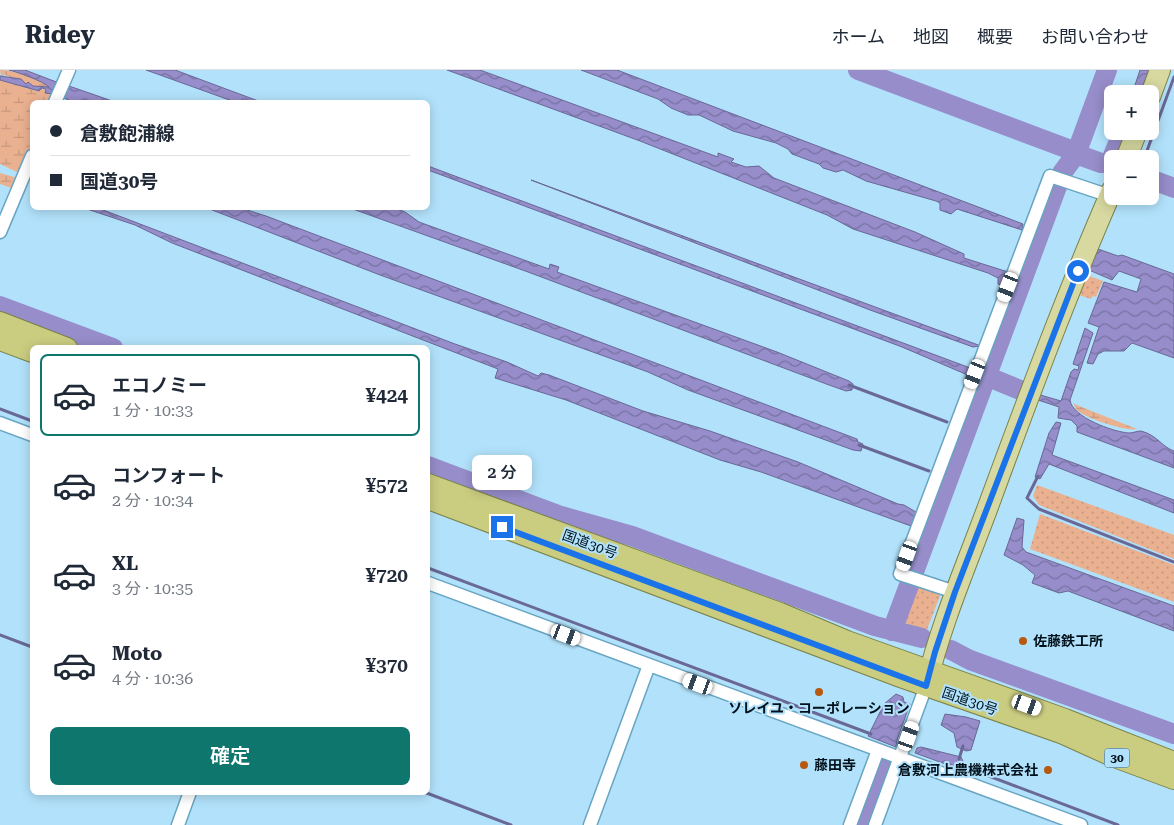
<!DOCTYPE html>
<html lang="ja">
<head>
<meta charset="utf-8">
<style>
  :root { --surface:#fff; --page:#f6f6f7; --text:#1f2937; --muted:#747a83; --line:#e0e1e3; --accent:#0f766e }
  body { margin:0; font-family:"Roboto Serif","Noto Sans JP",serif; background:var(--page); color:var(--text); height:100vh; display:flex; flex-direction:column; font-size:19px; white-space:nowrap }
  * { box-sizing:border-box; margin:0 }
  p { font-size:16px; color:var(--muted) }
  .icon { flex:none; width:28px; height:28px; fill:none; stroke:currentColor; stroke-width:2; stroke-linecap:round; stroke-linejoin:round }
  .map { position:relative; flex:1; overflow:hidden }
  .side { position:absolute; left:30px; top:275px; width:400px; height:450px; display:flex; flex-direction:column; background:var(--surface); border-radius:8px; box-shadow:0 2px 12px #0003 }
  .side>* { flex:none }
  .guide { position:absolute; left:30px; top:30px; width:400px; height:110px; border-radius:8px; box-shadow:0 2px 12px #0003; display:grid; align-content:center; height:110px; padding:0 20px; background:var(--surface) }
  .tools { position:absolute; left:1104px; top:15px; display:grid; gap:10px }
  .tools a { display:grid; place-items:center; width:55px; height:55px; border-radius:8px; background:var(--surface); box-shadow:0 2px 12px #0003; font-size:25px }
  .end { position:absolute; width:22px; height:22px; margin:-11px; border:6px solid #1a73e8; background:#fff; box-shadow:0 0 0 2px #fff }
  .from { border-radius:50% }
  .bubble { position:absolute; height:35px; border-radius:8px; background:var(--surface); box-shadow:0 2px 12px #0003; font-size:16px; font-weight:600; line-height:35px; text-align:center }
  .car { position:absolute; width:15px; height:30px; margin:-15px -8px; border-radius:6px; box-shadow:0 0 4px 1px #0007; background:linear-gradient(#fff 24%,#345 0 40%,#fff 0 76%,#345 0 86%,#fff 0) }
  .guide b { display:flex; align-items:center; gap:18px; height:48px; font-size:19px }
  .guide b+b { border-top:1px solid var(--line) }
  .guide i { width:12px; height:12px; background:var(--text) }
  ul { padding:9px 0 0; list-style:none }
  li { display:flex; align-items:center; gap:15px; height:82px; margin:0 10px 8px; padding:0 10px; border:2px solid transparent; border-radius:8px }
  li div { flex:1 }
  li b { display:block; font-size:19px }
  li em { font-style:normal; font-weight:600 }
  li.active { border-color:var(--accent) }
  li>.icon { width:45px; height:45px; stroke-width:1.5 }
  .action { display:flex; gap:10px; margin-top:auto; padding:10px 20px }
  .action a { flex:1; height:58px; border-radius:8px; background:var(--accent); color:#fff; font-size:20px; font-weight:600; line-height:58px; text-align:center }
  header { display:flex; align-items:center; gap:30px; box-sizing:border-box; height:70px; padding:0 25px; background:var(--surface); border-bottom:1px solid var(--line) }
  header strong { font-size:24px }
  nav { display:flex; gap:28px; margin-inline-start:auto; font-size:18px }
  .map>svg:first-child { display:block }
  .grass { fill:url(#grass-dots) }
  .wetland { fill:url(#wetland-marsh) }
  .water { fill:url(#water-waves); stroke:#696896 }
  .lines { fill:none; stroke-linecap:round; stroke-linejoin:round }
  .stream { stroke:#696896; stroke-width:3 }
  .river { stroke:#968dca; stroke-width:20 }
  .minor-casing { stroke:#68a5c2; stroke-width:15 }
  .primary-casing { stroke:#7a8248; stroke-width:22 }
  .trunk-casing { stroke:#7a8248; stroke-width:22 }
  .minor { stroke:#fff; stroke-width:12 }
  .primary { stroke:#d7d9a0; stroke-width:20 }
  .trunk { stroke:#cacc80; stroke-width:20 }
  .route { stroke:#1a73e8; stroke-width:6 }
  .poi-dot { fill:#b7590e; stroke:#b2e2fb; stroke-width:2 }
  .labels { text-anchor:middle; stroke-width:4; stroke-linejoin:round; paint-order:stroke }
  .shield { fill:#b2e2fb; stroke:#35505e; stroke-width:1 }
  .shield-label { font-size:12px; font-weight:bold; fill:#00111b }
  .street-label { font-size:14px; fill:#00111b; stroke:#b2e2fb }
  .poi-label { font-size:14px; font-weight:bold; fill:#00111b; stroke:#b2e2fb; text-anchor:start }
</style>
</head>
<body>
<header>
<strong>Ridey</strong>
<nav><a>ホーム</a><a>地図</a><a>概要</a><a>お問い合わせ</a></nav>
</header>
<div class="map">
<svg width="1174" height="755" viewBox="0 0 1174 755">
  <defs>
    <pattern id="grass-dots" width="8" height="8" patternUnits="userSpaceOnUse" patternTransform="scale(1.25)"><rect width="8" height="8" fill="#eab191"/><path d="M2 2h.1M6 6h.1" fill="none" stroke="#c7977c" stroke-width="1.8" stroke-linecap="round"/></pattern>
    <pattern id="wetland-marsh" width="20" height="14" patternUnits="userSpaceOnUse" patternTransform="scale(1.25)"><rect width="20" height="14" fill="#eab191"/><path d="M1 5h8M5 5V1M11 12h8M15 12V8" fill="none" stroke="#c7977c"/></pattern>
    <pattern id="water-waves" width="16" height="10" patternUnits="userSpaceOnUse" patternTransform="scale(1.25)"><rect width="16" height="10" fill="#968dca"/><path d="M0 5q4-4 8 0t8 0" fill="none" stroke="#7872a3"/></pattern>
  </defs>
  <rect width="100%" height="100%" fill="#b2e2fb"/>
  <!-- grass -->
  <path class="grass" d="M1084,204L1103,211L1096,227L1093,226L1091,229L1076,224Z
    M1037,415L1174,465V489L1039,435L1033,426Z
    M1040,444L1174,495V532L1030,479Z
    M915,513L941,523L926,562L901,551Z"/>
  <!-- wetland -->
  <path class="wetland" d="M0,0C13,0 41,8 50,18L33,16L29,13L27,14L5,5L1,6Z
    M0,10L37,21L41,18L54,24L51,32H32V76L21,104L0,94Z
    M0,103L18,108L14,119L0,114Z
    M1073,333L1079,336L1137,359C1127,362 1085,348 1077,340C1075,338 1075,336 1073,333Z"/>
  <!-- water -->
  <path class="water" d="M9,0H25L59,13L54,24L45,23L46,19L42,18L39,21L0,10V6L21,9L26,14L28,12L33,16L49,17C43,11 17,2 9,0Z
    M146,0H175L261,32H235Z
    M447,0H480L718,87V83L734,89L731,92L746,97L759,96L774,108L915,162L964,184V188L1008,202L1004,216L998,214V208L988,203L853,159L827,145L640,71Z
    M581,0H617L1023,154L1022,160L957,139L951,144L940,140V133L936,131L866,111L843,100L836,102L823,98L819,94L792,84L788,79L776,73L733,61L699,45H688L671,38L658,29Z
    M1140,0H1149L1140,24H1132Z
    M69,16L115,32H71L63,27Z
    M428,96L973,299L970,306L902,277L428,100Z
    M531,110L981,276L973,277L870,240Z
    M84,138H98L455,274L507,292L538,306L541,303L549,305L643,341L710,361L798,392L898,434L904,435L916,442L911,456L761,402L720,390L566,330L495,308L498,299L172,173L135,155Z
    M207,138H241L266,146L857,369L858,372L863,374L861,381L853,380L688,320L648,302L380,205Z
    M350,138H395L405,142L419,152L549,199L550,194L559,197L557,202L777,282L849,311L853,314L852,320L846,321L829,315L528,202Z
    M1098,179L1118,186L1122,185L1174,204V288L1132,273L1124,281H1104L1098,284L1093,294L1087,293L1099,257L1088,253L1104,212L1137,222L1141,209L1119,201L1112,210L1089,200Z
    M1085,258L1093,263L1070,330C1072,347 1113,362 1129,363C1133,363 1137,361 1141,361C1157,365 1162,377 1174,381V398L1077,362V356L1071,350L1058,348L1059,337L1035,329L1037,324L1061,331L1071,302L1074,299L1078,300L1079,296L1073,294Z
    M1056,352L1061,353L1052,385L1174,430V443L1049,394L1040,409L1035,407L1049,363Z
    M1017,448L1024,450L1022,477L1026,482L1174,536V561L1068,521L1059,523L1032,513L1035,505L1023,495L1004,485Z
    M896,624L903,627L904,632L910,634L897,670L896,677L868,666L884,634Z
    M945,644L966,647L980,651L971,680L966,681L957,677L954,663L941,655Z
    M921,677L961,687L964,693L962,700L915,683L917,678Z"/>
  <g class="lines">
    <!-- stream -->
    <path class="stream" d="M1144,89L1174,7
      M992,282L995,283
      M982,307L986,308
      M849,315L947,352
      M0,339L32,351
      M963,359L966,360
      M859,375L929,401
      M945,406L948,408
      M1038,406L1027,428L1039,439L1174,492
      M927,454L931,456
      M428,498L871,664
      M0,565L32,577
      M992,606L994,599
      M959,689L963,676
      M960,695L1118,755
      M424,722L511,755"/>
    <!-- river -->
    <path class="river" d="M858,0L1071,80L1076,84L1107,0
      M1150,109L1174,118
      M0,236L113,278
      M986,306L1020,320
      M428,396L561,446L632,466L875,556L922,568
      M892,561L1062,103L1076,84L1101,93H1110L1123,61
      M951,580L970,590L1174,664
      M859,755L882,694"/>
    <!-- minor casing -->
    <g class="minor-casing">
      <path id="minor" d="M55,32L69,0
        M0,162L32,86
        M0,353L32,365
        M428,513L1081,755
        M955,522L900,504L1050,106L1110,126
        M178,755L190,722
        M590,755L649,595
        M850,755L878,680
        M875,755L926,616"/>
    </g>
    <!-- primary casing -->
    <g class="primary-casing">
      <path id="primary" d="M1150,27L1160,0
        M1126,89L1137,61
        M926,616C941,553 967,494 989,434C1028,328 1067,223 1112,120"/>
    </g>
    <!-- trunk casing -->
    <g class="trunk-casing">
      <path id="trunk" d="M0,252L67,278
        M0,270L32,282
        M428,414L780,543L847,571L1065,649L1174,692
        M428,429L895,605L1061,663L1112,686L1174,709"/>
    </g>
    <!-- minor -->
    <use href="#minor" class="minor"/>
    <!-- primary -->
    <use href="#primary" class="primary"/>
    <!-- trunk -->
    <use href="#trunk" class="trunk"/>
  </g>
  <g class="lines">
    <!-- route -->
    <path class="route" d="M502,457L926,616L935,582L955,522L1078,201"/>
  </g>
  <!-- markers -->
  <g class="poi-dot">
    <circle cx="1023" cy="571" r="5"/>
    <circle cx="819" cy="622" r="5"/>
    <circle cx="804" cy="695" r="5"/>
    <circle cx="1048" cy="700" r="5"/>
  </g>
  <g class="labels">
    <!-- shield labels -->
    <rect class="shield" x="1104.5" y="678.5" width="25" height="19" rx="4"/>
    <g class="shield-label">
      <text x="1117" y="692">30</text>
    </g>
    <!-- street labels -->
    <g class="street-label">
      <text transform="translate(590 474) rotate(20)" y="5">国道30号</text>
      <text transform="translate(970 631) rotate(19)" y="5">国道30号</text>
    </g>
    <!-- poi labels -->
    <g class="poi-label">
      <text x="1033" y="576">佐藤鉄工所</text>
      <text x="819" y="643" text-anchor="middle">ソレイユ・コーポレーション</text>
      <text x="814" y="700">藤田寺</text>
      <text x="1038" y="705" text-anchor="end">倉敷河上農機株式会社</text>
    </g>
  </g>
</svg>
<div class="tools">
<a>+</a>
<a>−</a>
</div>
<i class="end from" style="left:1078px;top:201px"></i>
<i class="end" style="left:502px;top:457px"></i>
<div class="bubble" style="left:472px;top:385px;width:60px">2 分</div>
<i class="car" style="left:1008px;top:217px;rotate:201deg"></i>
<i class="car" style="left:975px;top:304px;rotate:201deg"></i>
<i class="car" style="left:907px;top:486px;rotate:200deg"></i>
<i class="car" style="left:566px;top:565px;rotate:111deg"></i>
<i class="car" style="left:698px;top:614px;rotate:290deg"></i>
<i class="car" style="left:1027px;top:635px;rotate:110deg"></i>
<i class="car" style="left:909px;top:666px;rotate:20deg"></i>
<div class="guide">
<b><i class="from"></i>倉敷飽浦線</b>
<b><i></i>国道30号</b>
</div>
<section class="side">
<ul>
<li class="active"><svg class="icon" aria-label="car" viewBox="0 0 24 24"><path d="M5 17H2v-5l4-1 3-4h7l3 4 3 1v5h-3M9 17h6M6 11h13"/><circle cx="7" cy="17" r="2"/><circle cx="17" cy="17" r="2"/></svg><div><b>エコノミー</b><p>1 分 · 10:33</p></div><em>¥424</em></li>
<li><svg class="icon" aria-label="car" viewBox="0 0 24 24"><path d="M5 17H2v-5l4-1 3-4h7l3 4 3 1v5h-3M9 17h6M6 11h13"/><circle cx="7" cy="17" r="2"/><circle cx="17" cy="17" r="2"/></svg><div><b>コンフォート</b><p>2 分 · 10:34</p></div><em>¥572</em></li>
<li><svg class="icon" aria-label="car" viewBox="0 0 24 24"><path d="M5 17H2v-5l4-1 3-4h7l3 4 3 1v5h-3M9 17h6M6 11h13"/><circle cx="7" cy="17" r="2"/><circle cx="17" cy="17" r="2"/></svg><div><b>XL</b><p>3 分 · 10:35</p></div><em>¥720</em></li>
<li><svg class="icon" aria-label="car" viewBox="0 0 24 24"><path d="M5 17H2v-5l4-1 3-4h7l3 4 3 1v5h-3M9 17h6M6 11h13"/><circle cx="7" cy="17" r="2"/><circle cx="17" cy="17" r="2"/></svg><div><b>Moto</b><p>4 分 · 10:36</p></div><em>¥370</em></li>
</ul>
<div class="action"><a>確定</a></div>
</section>
</div>
</body>
</html>
